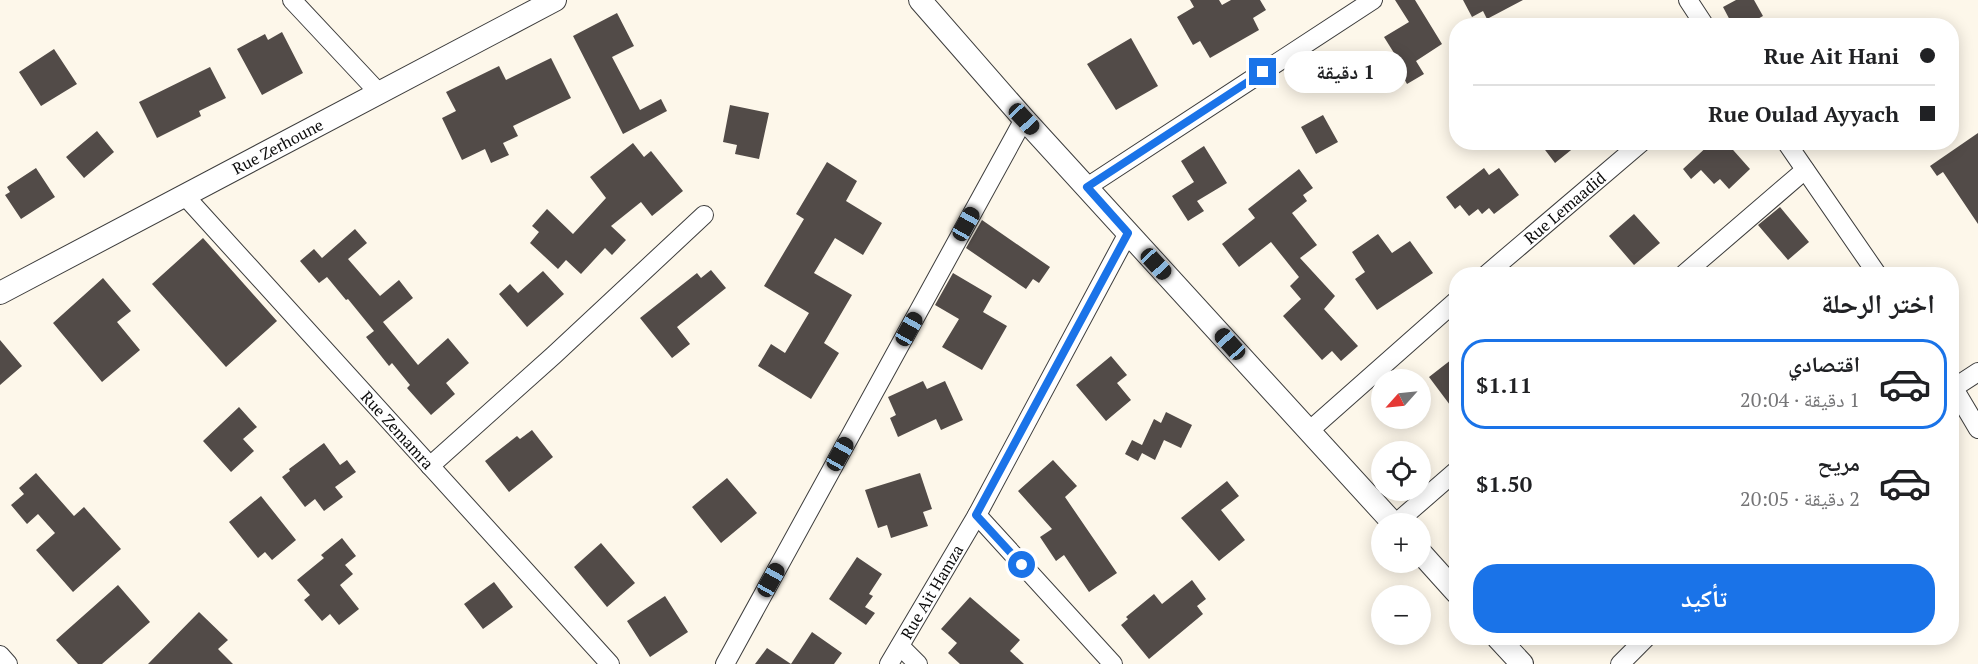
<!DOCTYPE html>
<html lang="ar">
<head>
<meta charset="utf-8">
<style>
  :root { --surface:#fff; --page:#f2f2f2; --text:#202124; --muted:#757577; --line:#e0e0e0; --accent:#1a73e8 }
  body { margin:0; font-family:"PT Serif","Noto Naskh Arabic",serif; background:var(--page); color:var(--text); direction:rtl; height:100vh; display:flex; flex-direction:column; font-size:22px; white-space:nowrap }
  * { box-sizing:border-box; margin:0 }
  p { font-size:20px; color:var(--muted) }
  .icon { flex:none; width:33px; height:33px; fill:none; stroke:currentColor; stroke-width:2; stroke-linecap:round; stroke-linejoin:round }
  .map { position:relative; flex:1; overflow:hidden; direction:ltr }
  .panel { position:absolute; left:1449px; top:267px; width:510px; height:378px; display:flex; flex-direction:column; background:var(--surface); border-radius:24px; box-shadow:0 3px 15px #0003; direction:rtl }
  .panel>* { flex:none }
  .top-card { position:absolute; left:1449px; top:18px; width:510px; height:132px; border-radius:24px; box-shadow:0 3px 15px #0003; direction:rtl; display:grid; align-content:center; height:132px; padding:0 24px; background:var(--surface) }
  .needle { width:39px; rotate:243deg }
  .buttons { position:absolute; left:1371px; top:369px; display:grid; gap:12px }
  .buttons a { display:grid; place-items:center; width:60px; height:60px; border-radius:50%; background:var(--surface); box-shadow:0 3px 15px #0003; font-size:30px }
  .end { position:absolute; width:27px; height:27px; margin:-14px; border:8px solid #1a73e8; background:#fff; box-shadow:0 0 0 3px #fff }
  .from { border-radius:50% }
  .bubble { position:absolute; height:42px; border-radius:21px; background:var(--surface); box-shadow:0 3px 15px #0003; font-size:20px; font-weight:700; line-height:42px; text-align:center; direction:rtl }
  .car { position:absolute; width:18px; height:36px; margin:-18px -9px; border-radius:8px; box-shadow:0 0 4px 2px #0007; background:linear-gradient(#222 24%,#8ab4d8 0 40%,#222 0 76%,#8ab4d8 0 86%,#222 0) }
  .top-card b { display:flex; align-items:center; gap:21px; height:57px; font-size:22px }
  .top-card b+b { border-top:2px solid var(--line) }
  .top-card i { width:15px; height:15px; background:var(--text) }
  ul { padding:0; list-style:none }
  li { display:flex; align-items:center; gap:18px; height:90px; margin:0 12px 9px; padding:0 12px; border:3px solid transparent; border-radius:24px }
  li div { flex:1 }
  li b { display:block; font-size:22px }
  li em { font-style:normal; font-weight:700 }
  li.current { border-color:var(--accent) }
  li>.icon { width:54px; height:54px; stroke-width:1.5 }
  h2 { padding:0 24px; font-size:27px; line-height:72px }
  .primary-button { display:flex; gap:12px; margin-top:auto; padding:12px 24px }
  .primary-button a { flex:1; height:69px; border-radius:24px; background:var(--accent); color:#fff; font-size:24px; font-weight:700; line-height:69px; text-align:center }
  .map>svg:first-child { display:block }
  .building { fill:#524b48 }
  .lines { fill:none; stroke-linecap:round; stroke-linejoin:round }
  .minor-casing { stroke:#3d3d3d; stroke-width:20 }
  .tertiary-casing { stroke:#3d3d3d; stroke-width:24 }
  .minor { stroke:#fff; stroke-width:18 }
  .tertiary { stroke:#fff; stroke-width:22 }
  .route { stroke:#1a73e8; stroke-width:8 }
  .labels { text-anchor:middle; stroke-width:6; stroke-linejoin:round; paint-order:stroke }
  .street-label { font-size:16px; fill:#0a0a0a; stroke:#fff }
</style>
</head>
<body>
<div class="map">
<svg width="1978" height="664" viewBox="0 0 1978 664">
  <rect width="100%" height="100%" fill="#fdf7ea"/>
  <!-- building -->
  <path class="building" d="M1190,0H1219L1222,5L1231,0H1260L1266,10L1253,18L1259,30L1210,58L1200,41L1193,45L1177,17L1194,7Z
    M1395,0H1415L1442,44L1416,61L1424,74L1407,84L1401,73L1389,80L1378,62L1394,53L1384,37L1409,22Z
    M1463,0H1523L1487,19L1483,11L1472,17Z
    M1736,0H1754L1763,16L1745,26H1733L1723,7Z
    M617,13L634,46L612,57L640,110L661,99L667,111L623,134L573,36Z
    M282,32L303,73L262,95L237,49L265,34L268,40Z
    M1131,38L1158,86L1116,110L1087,64Z
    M54,49L77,84L41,106L19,72Z
    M551,58L571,98L513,126L518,136L503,143L509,155L491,163L485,149L462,160L442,118L456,111L446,92L499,66L506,80Z
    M210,67L226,98L199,111L201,116L157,138L139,102Z
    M730,105L769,113L759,159L735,154L737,145L723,142Z
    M1323,115L1338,142L1316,154L1301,127Z
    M97,131L114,152L84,178L66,157Z
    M1978,133V224L1943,172L1937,176L1930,166Z
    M1539,142H1581L1555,163Z
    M1712,142H1726L1750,169L1729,189L1720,179L1714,184L1701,170L1691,179L1683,169Z
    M633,143L644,157L651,151L683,191L652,216L641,202L611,226L626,240L612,255L605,248L581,274L566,260L558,269L530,243L539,232L532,226L547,209L573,234L606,198L590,177Z
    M1204,146L1227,183L1197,201L1204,211L1188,221L1172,196L1194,182L1181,161Z
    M827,162L857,181L846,201L882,223L863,255L835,238L814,273L852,295L824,343L839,353L811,399L758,366L771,344L785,353L809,313L764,286L804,219L796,214Z
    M36,168L55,197L21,219L5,195L10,192L7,187Z
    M1484,168L1489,175L1499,168L1519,195L1494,214L1489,208L1482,214L1478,209L1469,216L1460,205L1455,209L1446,197Z
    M1299,169L1313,188L1303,195L1307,201L1292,213L1317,245L1300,258L1335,296L1324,309L1358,346L1341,361L1332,351L1322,360L1283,316L1301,299L1290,286L1299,277L1271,242L1239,267L1222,244L1255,218L1248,209Z
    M1780,207L1809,242L1788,260L1758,225Z
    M1634,214L1660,243L1634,265L1609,236Z
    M982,220L1050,267L1039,283L1033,279L1026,289L966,248Z
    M355,229L367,243L348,259L380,296L399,280L413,298L383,322L418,365L448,338L469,363L446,383L455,394L431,415L407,388L410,385L392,363L389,366L366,337L374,331L348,299L346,300L327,277L319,283L300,261L314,249L322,258Z
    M1378,234L1392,253L1410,241L1433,273L1377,310L1355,279L1365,272L1352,252Z
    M203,238L277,321L226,367L152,284Z
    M711,270L726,288L677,327L690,344L672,358L640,318L697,273L701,278Z
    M543,271L564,294L527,327L499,294L510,284L518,293Z
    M953,273L992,296L983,312L1007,326L982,370L942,347L959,319L935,305Z
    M103,278L131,311L117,322L140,350L102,382L53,323Z
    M0,340L22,366L0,385Z
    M1111,356L1127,375L1117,383L1131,400L1106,421L1076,385Z
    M1456,356V413L1429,377Z
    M923,381L927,389L945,381L963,420L941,430L936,419L898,437L890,418L896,415L888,397Z
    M239,407L257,427L243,439L254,451L231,472L203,441Z
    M1166,412L1192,425L1181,448L1164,440L1155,460L1142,453L1138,461L1125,454L1132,440L1142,445L1154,419L1161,423Z
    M532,430L553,457L509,492L485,461L517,436L520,439Z
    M324,443L340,465L347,460L356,472L335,487L343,497L324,511L315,499L305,507L282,477L290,471L289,469Z
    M1053,460L1077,486L1065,497L1117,573L1089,592L1064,555L1056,561L1040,537L1052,529L1018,491Z
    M36,473L74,516L84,507L121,549L73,592L36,550L55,533L38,514L27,524L11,505L24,494L19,488Z
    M920,473L932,509L923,512L928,526L891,538L887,525L878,528L865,490Z
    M727,478L757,513L721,543L692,507Z
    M1227,481L1239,496L1221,510L1245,540L1219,561L1181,518Z
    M261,496L296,540L272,560L265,552L258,558L229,522Z
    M342,538L356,556L345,565L353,574L340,585L359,609L339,625L330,614L322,621L304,600L310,595L297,580L324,558L321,555Z
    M601,543L635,583L607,607L574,567Z
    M857,557L882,574L869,594L873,596L865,607L875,613L866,625L829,599Z
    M1192,580L1206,599L1197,606L1203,614L1149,659L1121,625L1128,619L1126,617L1154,594L1162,604Z
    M494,582L513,607L483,629L464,604Z
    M118,585L150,622L102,664H78L56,640Z
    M665,596L688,632L650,657L627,621Z
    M970,597L1020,640L1010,651L1024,664H960L948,653L957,643L941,629Z
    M199,612L228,640L218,649L233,664H148Z
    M812,632L842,653L834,664H791Z
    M767,648L791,664H755Z"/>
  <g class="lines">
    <!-- minor casing -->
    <g class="minor-casing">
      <g id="minor">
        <path d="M292,0L380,94"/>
        <path d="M1688,0L1705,26"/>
        <path d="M1786,142L1877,274"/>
        <path d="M1087,187L1373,0"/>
        <path id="s1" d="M185,196L610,664"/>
        <path id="s2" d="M1487,274L1642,142"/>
        <path d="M1684,274L1805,170"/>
        <path d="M1952,385L1978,429"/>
        <path d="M1952,389L1978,372"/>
        <path d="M1309,431L1456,301"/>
        <path d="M430,466L554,355L704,215"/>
        <path d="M977,515L1113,664"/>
        <path d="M1395,524L1456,471"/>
        <path d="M900,646L918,664"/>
        <path d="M0,655L8,664"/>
        <path d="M725,664L1024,119"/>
        <path id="s3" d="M889,664L977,515L1128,233"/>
        <path d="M1620,664L1646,638"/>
      </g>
    </g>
    <!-- tertiary casing -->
    <g class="tertiary-casing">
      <g id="tertiary">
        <path d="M920,0L1024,119L1394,524"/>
        <path id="s4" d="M0,293L555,0"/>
        <path d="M1420,552L1456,592"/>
        <path d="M1498,638L1522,664"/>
      </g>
    </g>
    <!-- minor -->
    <use href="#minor" class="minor"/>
    <!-- tertiary -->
    <use href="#tertiary" class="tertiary"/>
  </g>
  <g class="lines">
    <!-- route -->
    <path class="route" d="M1022,565L976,515L1128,233L1087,187L1263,72"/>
  </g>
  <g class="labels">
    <!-- street labels -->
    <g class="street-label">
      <text dy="6" stroke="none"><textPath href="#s4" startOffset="314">Rue Zerhoune</textPath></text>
      <text dy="6" stroke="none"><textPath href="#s2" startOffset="102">Rue Lemaadid</textPath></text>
      <text dy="6" stroke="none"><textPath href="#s1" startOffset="316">Rue Zemamra</textPath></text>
      <text dy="6" stroke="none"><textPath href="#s3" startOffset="84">Rue Ait Hamza</textPath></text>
    </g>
  </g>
</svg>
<div class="buttons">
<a><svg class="needle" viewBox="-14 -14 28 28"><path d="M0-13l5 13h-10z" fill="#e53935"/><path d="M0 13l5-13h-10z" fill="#757577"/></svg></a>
<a><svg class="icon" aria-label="locate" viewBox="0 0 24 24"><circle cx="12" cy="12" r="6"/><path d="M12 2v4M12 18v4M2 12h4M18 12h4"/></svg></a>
<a>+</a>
<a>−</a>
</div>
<i class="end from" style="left:1022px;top:565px"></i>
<i class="end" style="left:1263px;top:72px"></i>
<div class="bubble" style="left:1284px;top:51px;width:123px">1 دقيقة</div>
<i class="car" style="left:1024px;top:119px;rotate:137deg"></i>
<i class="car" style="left:966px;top:224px;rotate:29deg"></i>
<i class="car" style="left:1156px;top:264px;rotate:137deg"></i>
<i class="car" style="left:909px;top:329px;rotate:29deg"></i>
<i class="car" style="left:1230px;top:344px;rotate:318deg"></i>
<i class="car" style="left:840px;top:454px;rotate:29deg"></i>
<i class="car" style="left:771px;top:580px;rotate:29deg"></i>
<div class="top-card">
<b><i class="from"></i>Rue Ait Hani</b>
<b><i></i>Rue Oulad Ayyach</b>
</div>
<section class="panel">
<h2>اختر الرحلة</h2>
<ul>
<li class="current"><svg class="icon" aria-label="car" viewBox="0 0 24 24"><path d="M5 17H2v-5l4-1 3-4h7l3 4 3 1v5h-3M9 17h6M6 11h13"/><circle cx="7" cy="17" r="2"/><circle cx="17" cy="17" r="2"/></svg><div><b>اقتصادي</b><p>1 دقيقة · 20:04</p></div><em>$1.11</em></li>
<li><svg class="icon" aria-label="car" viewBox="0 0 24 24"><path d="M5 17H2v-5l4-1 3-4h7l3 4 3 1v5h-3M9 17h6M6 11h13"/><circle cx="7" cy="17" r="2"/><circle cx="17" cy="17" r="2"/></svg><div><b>مريح</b><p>2 دقيقة · 20:05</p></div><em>$1.50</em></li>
</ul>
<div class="primary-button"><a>تأكيد</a></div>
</section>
</div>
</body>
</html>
